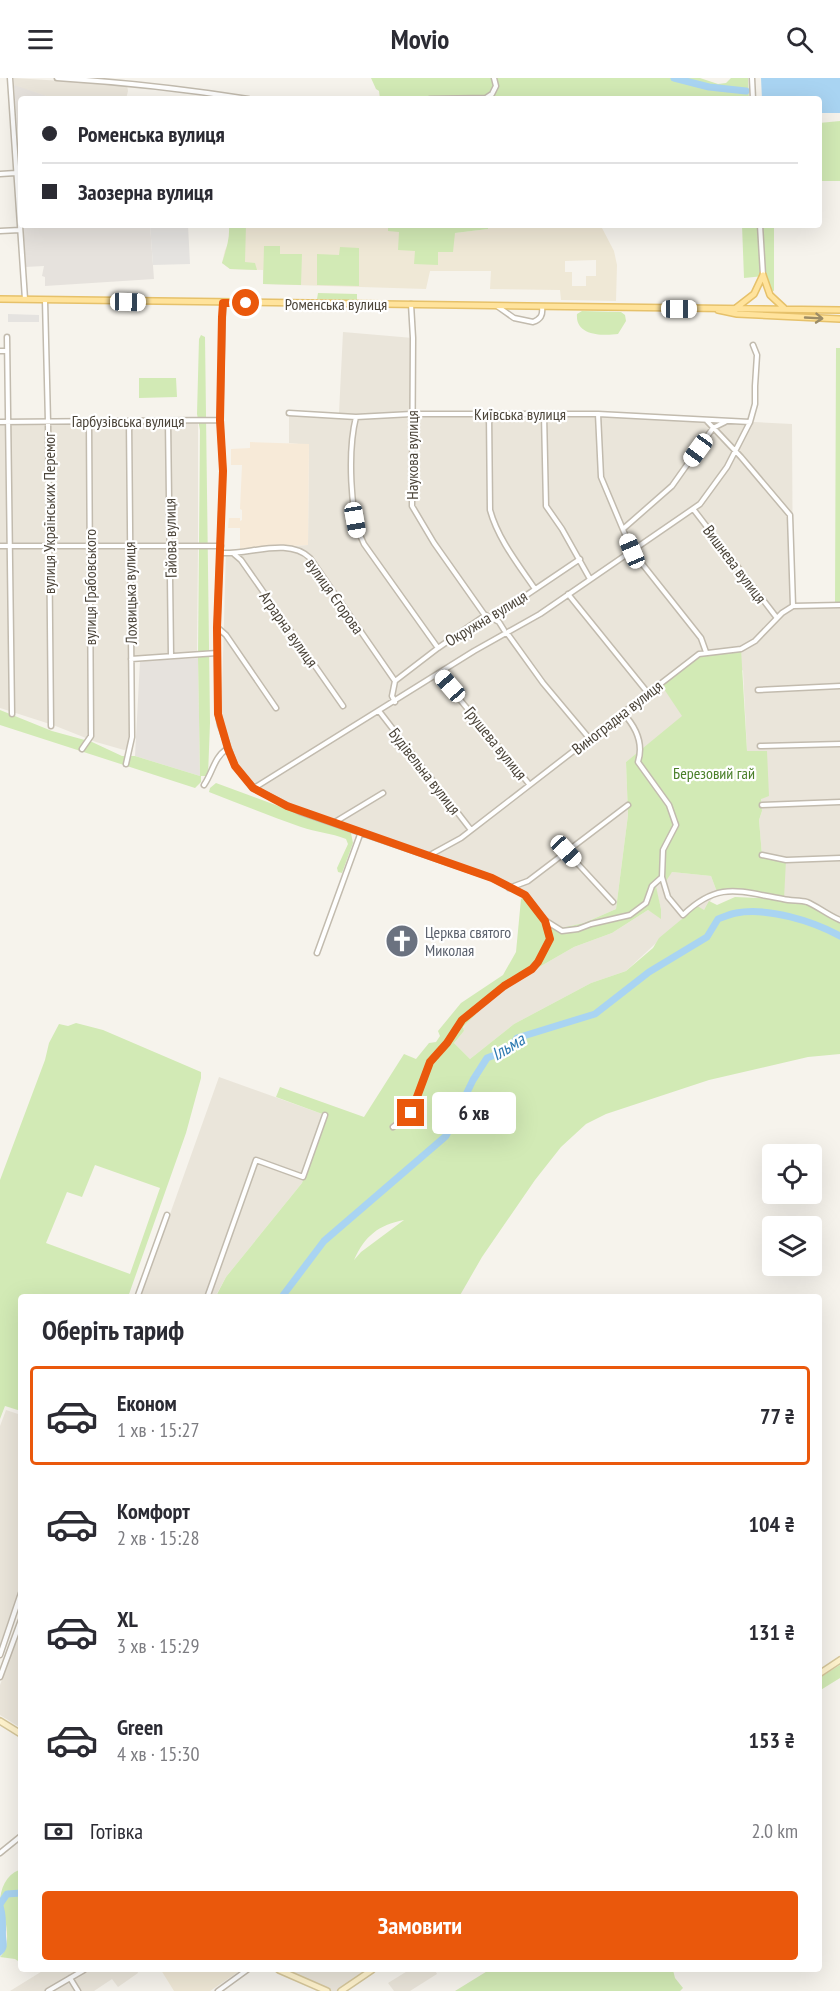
<!DOCTYPE html>
<html lang="uk">
<head>
<meta charset="utf-8">
<style>
  :root { --surface:#fff; --page:#f2f2f3; --text:#2b2b33; --muted:#7c7c81; --line:#e1e1e2; --accent:#ea580c }
  body { margin:0; font-family:"PT Sans Narrow",sans-serif; background:var(--page); color:var(--text); height:100vh; display:flex; flex-direction:column; font-size:22px; white-space:nowrap }
  * { box-sizing:border-box; margin:0 }
  p { font-size:20px; color:var(--muted) }
  .icon { flex:none; width:33px; height:33px; fill:none; stroke:currentColor; stroke-width:2; stroke-linecap:round; stroke-linejoin:round }
  .map { position:relative; flex:1; overflow:hidden }
  .drawer { position:absolute; left:18px; top:1216px; width:804px; height:678px; display:flex; flex-direction:column; background:var(--surface); border-radius:6px; box-shadow:0 6px 24px #0002 }
  .drawer>* { flex:none }
  .guide { position:absolute; left:18px; top:18px; width:804px; height:132px; border-radius:6px; box-shadow:0 6px 24px #0002; display:grid; align-content:center; height:132px; padding:0 24px; background:var(--surface) }
  .buttons { position:absolute; left:762px; top:1066px; display:grid; gap:12px }
  .buttons a { display:grid; place-items:center; width:60px; height:60px; border-radius:6px; background:var(--surface); box-shadow:0 6px 24px #0002; font-size:30px }
  .end { position:absolute; width:27px; height:27px; margin:-14px; border:8px solid #ea580c; background:#fff; box-shadow:0 0 0 3px #fff }
  .from { border-radius:50% }
  .bubble { position:absolute; height:42px; border-radius:6px; background:var(--surface); box-shadow:0 6px 24px #0002; font-size:20px; font-weight:600; line-height:42px; text-align:center }
  .car { position:absolute; width:18px; height:36px; margin:-18px -9px; border-radius:8px; box-shadow:0 0 4px 2px #0007; background:linear-gradient(#fff 24%,#345 0 40%,#fff 0 76%,#345 0 86%,#fff 0) }
  .guide b { display:flex; align-items:center; gap:21px; height:57px; font-size:22px }
  .guide b+b { border-top:2px solid var(--line) }
  .guide i { width:15px; height:15px; background:var(--text) }
  ul { padding:0; list-style:none }
  li { display:flex; align-items:center; gap:18px; height:99px; margin:0 12px 9px; padding:0 12px; border:3px solid transparent; border-radius:6px }
  li div { flex:1 }
  li b { display:block; font-size:22px }
  li em { font-style:normal; font-weight:600 }
  li.active { border-color:var(--accent) }
  li>.icon { width:54px; height:54px; stroke-width:1.5 }
  h2 { padding:0 24px; font-size:27px; line-height:72px }
  .pay { display:flex; align-items:center; gap:15px; height:66px; padding:0 24px; font-size:22px }
  .pay p { margin-inline-start:auto }
  .action { display:flex; gap:12px; margin-top:auto; padding:12px 24px }
  .action a { flex:1; height:69px; border-radius:6px; background:var(--accent); color:#fff; font-size:24px; font-weight:600; line-height:69px; text-align:center }
  header { display:flex; justify-content:space-between; align-items:center; height:78px; padding:0 24px; background:var(--surface); font-size:27px; font-weight:600 }
  .map>svg:first-child { display:block }
  .residential { fill:#eae5da }
  .commercial { fill:#f7ead8 }
  .industrial { fill:#e6e2dd }
  .education { fill:#efe8d6; fill-rule:evenodd }
  .green { fill:#d2eab5; fill-rule:evenodd }
  .parking { fill:#e5e3e0 }
  .water { fill:#a9d4f2 }
  .lines { fill:none; stroke-linecap:round; stroke-linejoin:round }
  .river { stroke:#a9d4f2; stroke-width:7 }
  .street-casing { stroke:#c2bbae; stroke-width:7 }
  .secondary-casing { stroke:#d6c79b; stroke-width:8 }
  .primary-casing { stroke:#e6c16a; stroke-width:8 }
  .street { stroke:#fff; stroke-width:4 }
  .secondary { stroke:#fff3cd; stroke-width:5 }
  .primary { stroke:#ffe39c; stroke-width:5 }
  .oneway { stroke:#9c8c66 }
  .route { stroke:#ea580c; stroke-width:8 }
  .labels { text-anchor:middle; stroke-width:4.5; stroke-linejoin:round; paint-order:stroke }
  .street-label { font-size:16px; fill:#4b4439; stroke:#fff }
  .park-label { font-size:16px; fill:#4a7f2a; stroke:#fff }
  .worship-label { font-size:16px; fill:#5b616d; stroke:#fff; text-anchor:start }
  .water-label { font-size:18px; font-style:italic; fill:#2e7ab2; stroke:#fff }
</style>
</head>
<body>
<header><svg class="icon" aria-label="menu" viewBox="0 0 24 24"><path d="M4 6h16M4 12h16M4 18h16"/></svg>Movio<svg class="icon" aria-label="search" viewBox="0 0 24 24"><circle cx="10" cy="10" r="6"/><path d="M15 15l6 6"/></svg></header>
<div class="map">
<svg width="840" height="1913" viewBox="0 0 840 1913">
  <rect width="100%" height="100%" fill="#f6f3ec"/>
  <!-- residential -->
  <path class="residential" d="M14,0L127,7L128,13L126,21H56L17,9L14,7Z
    M343,254L413,260L412,336H598L792,346L793,528L840,527V842L783,821L762,777L759,742L762,733L761,721L766,673H747L743,592L626,684L628,737L616,831L584,845L561,850L547,842L527,816L491,798L287,728L253,710L239,693L221,649L226,472L308,467L309,367L289,365V334L339,335Z
    M198,344V467H0V347Z
    M0,470H198L197,575L129,580V670L124,672L96,664L53,647L0,630Z
    M672,794L711,798L717,814L704,832L683,840L626,893L591,905L514,946L470,981L454,965L464,953L463,950L474,937L515,903L574,869L612,855L648,832L661,840V831L654,804Z
    M219,999L325,1037L302,1105L226,1199L215,1219L140,1220Z
    M6,1332L21,1337V1507L0,1566V1348Z
    M21,1549V1650L0,1637V1607Z
    M44,1892H137L138,1895L118,1909L112,1901L94,1913H10Z
    M278,1892H373L342,1913H327Z
    M409,1892H435L437,1896L410,1913H394L388,1905Z"/>
  <!-- commercial -->
  <path class="commercial" d="M250,364L309,366L308,467L240,471V450H228L229,440H240V443L242,442V432L240,431L242,387H231V371L250,370Z"/>
  <!-- industrial -->
  <path class="industrial" d="M14,7L56,21H21V69H19Z
    M22,147H150L154,201L45,208V199L42,198L44,188L25,189Z
    M198,580L200,698L135,678L140,583Z"/>
  <!-- education -->
  <path class="education" d="M229,147H388L389,153H399L415,172L437,187L438,174L455,155L488,151V147H587L602,150L614,173L617,187L616,223L561,222L560,212L490,211L491,193H430L426,211L263,206V192L230,191L222,185L225,172L230,163ZM596,182V198H586V208H572V194H565V183Z
    M161,1892H241L210,1913H174Z"/>
  <!-- green -->
  <path class="green" d="M371,0H700L718,6L726,5L731,0H748L749,21H380L379,13L376,11Z
    M840,43V103H819V45Z
    M229,147H246L245,184L255,185L257,192L230,191L222,185C226,172 230,161 229,147Z
    M388,147H488V151L455,155L453,174H438V187L414,186L415,173L398,172L399,154L388,153Z
    M742,147H774V213L769,212L765,198L744,200Z
    M264,168H280V176H302L301,207L263,206Z
    M340,169L359,170V208L317,207V176L339,177Z
    M318,215L357,216V223L317,221Z
    M582,233L621,234L625,237L626,243L618,256C603,258 575,258 577,236Z
    M201,257L205,259L210,645L208,698H201V704L195,710L0,647V632L52,653L92,664L122,678H135L200,698L198,580L200,352L197,336L199,261Z
    M836,270H840V527H835Z
    M176,300L177,319L139,320V300Z
    M741,571L747,673H767L769,718L761,721L762,733L759,742L762,777L786,782L784,821L807,824L840,841V976L808,979L709,1002L606,1036L586,1046L561,1069L535,1102L482,1179L459,1219L215,1220L226,1199L302,1105L325,1037L276,1019L280,1009L364,1039L404,976L416,981L429,965L436,964L440,958L438,953L461,925L503,897L516,874L521,821L527,816L547,842L561,850L584,845L616,831L628,737L626,684L682,638L660,605L699,576ZM672,794L711,798L717,814L752,815L778,821L735,819L717,827L709,823L704,832L694,826L683,840L659,860L653,870L626,893L591,905L514,946L470,981L454,965L464,953L463,949L487,925L515,903L574,869L612,855L648,832L661,841V831L655,804L662,800L664,806ZM404,1142L361,1174L354,1182C365,1158 378,1147 404,1142Z
    M216,705L351,755L353,765L342,795L338,794L337,790L348,766L346,761C331,755 316,754 301,749C270,738 240,726 209,714L210,710Z
    M76,945L103,952L201,994V1000L186,1055L128,1219L21,1220V1333L5,1328L0,1341V1102L45,982L49,965L59,946L68,948ZM95,1087L160,1110L130,1196L46,1165L67,1114L82,1119Z
    M840,1587V1600L819,1613V1600Z
    M19,1792H21V1885L15,1881L0,1879C13,1867 5,1840 1,1824L0,1825C0,1811 6,1797 19,1792Z
    M489,1892H673L675,1900L683,1910L680,1913H455Z"/>
  <!-- parking -->
  <path class="parking" d="M150,147H188L190,186L153,187Z
    M8,236L39,237V244H8Z"/>
  <!-- water -->
  <path class="water" d="M761,0H840V35H819V21H762Z
    M2,1823C6,1834 6,1841 6,1852C5,1864 11,1870 0,1878V1825Z"/>
  <g class="lines">
    <!-- river -->
    <path class="river" d="M674,0L709,9L746,13
      M281,1220L324,1163L446,1058L473,1002L487,980L508,972L517,960L595,936L649,894L707,859L718,841C724,839 730,836 736,835C767,829 813,843 840,858
      M0,1826L7,1816L21,1815"/>
    <!-- street casing -->
    <g class="street-casing">
      <path id="street" d="M10,0L25,221
        M57,0C121,4 185,11 248,21
        M752,0L753,21
        M430,21L486,20L492,16L496,8L494,0
        M0,96L16,95
        M760,147L763,197
        M0,153L20,152
        M45,222L48,344L51,648
        M223,225L220,342L223,393L217,550L218,636L220,647L235,688L253,710L300,734L492,800L525,817L545,843L550,861L538,884L532,891L504,908L462,942L447,965L430,984L411,1035L393,1049
        M411,226L413,260L412,428L434,465L484,536L499,544L504,552
        M497,228L514,240L533,244C541,241 543,237 542,229
        M7,259L12,636
        M0,273H7
        M289,335L356,339L412,336H598L750,344
        M489,336L490,432C498,461 518,486 535,511
        M544,336L546,428L562,451L590,501
        M598,336L601,399L632,473L701,560L706,574
        M356,339C348,371 349,437 364,466L438,570
        M706,342L741,379L790,437L793,528
        M168,343L171,577
        M0,344L220,342
        M694,432L777,540
        M623,451L672,408L713,350L725,344
        M0,468H221
        M221,475C249,477 288,459 310,480L395,603L392,618L395,624
        M234,476L241,482L343,628
        M568,516L648,615
        M218,550L226,557L276,630
        M507,555L543,605L589,660
        M131,581L217,575
        M439,596L529,706
        M395,603L438,570L483,539L491,541L580,481
        M758,612L840,608
        M379,633L471,752
        M623,635C636,649 644,665 638,684L669,727L676,747L663,772L662,799
        M760,668L840,666
        M82,671L91,658L89,344
        M126,686L132,659L129,343
        M204,707C213,694 214,679 227,671
        M254,710L474,573L540,536L700,426L727,389L750,344L755,326V308L757,277L753,267
        M762,727L840,724
        M335,744L383,715
        M566,773L613,824
        M430,777L461,760L699,576L741,571L755,563L782,535L793,528L840,527
        M762,777L786,782L840,780
        M509,810L528,803L628,727
        M546,843L562,853L578,851L591,846L630,837L646,825L652,808L662,799L668,819L683,837C719,802 740,814 783,821C791,823 800,822 807,824C817,828 828,837 840,842
        M317,875L361,754
        M137,1220L167,1137
        M207,1220L256,1082L303,1099L325,1037
        M0,1577L21,1515
        M0,1599L21,1542
        M0,1775L21,1758
        M70,1900L78,1913
        M48,1913L84,1892
        M218,1913L247,1892"/>
    </g>
    <!-- secondary casing -->
    <g class="secondary-casing">
      <path id="secondary" d="M819,1596L840,1582
        M0,1643L21,1656
        M279,1892L327,1913
        M341,1913L372,1892"/>
    </g>
    <!-- primary casing -->
    <g class="primary-casing">
      <path id="primary" d="M763,197L770,217L784,230
        M0,221L840,232
        M736,230L754,216L763,197
        M718,232L737,236L840,241"/>
    </g>
    <!-- street -->
    <use href="#street" class="street"/>
    <!-- secondary -->
    <use href="#secondary" class="secondary"/>
    <!-- primary -->
    <use href="#primary" class="primary"/>
  </g>
  <!-- one-way arrows -->
  <defs><path id="oneway-shaft" d="M-6 0H5M1.5-3L5.5 0L1.5 3" fill="none" stroke-width="1.6" stroke-linecap="round" stroke-linejoin="round" transform="scale(1.5)"/></defs>
  <use class="oneway" href="#oneway-shaft" transform="translate(814 240) rotate(3)"/>
  <g class="lines">
    <!-- route -->
    <path class="route" d="M246,225H223L222,239L220,342L223,393L217,550L218,636L228,671L235,688L253,710L287,728L492,800L525,817L545,843L550,861L538,884L532,891L504,908L462,942L447,965L430,984L411,1035"/>
  </g>
  <!-- icons -->
  <defs>
    <g id="church-disc" transform="scale(1.725)"><circle r="9.5" fill="#6b7280" stroke="#fff"/><path d="M-1.2-6h2.4v3.5h3.3v2.4h-3.3V6h-2.4V-.1h-3.3v-2.4h3.3Z" fill="#fff"/></g>
  </defs>
  <g fill-rule="evenodd">
    <use href="#church-disc" x="402" y="863"/>
  </g>
  <g class="labels">
    <!-- street labels -->
    <g class="street-label">
      <text x="336" y="232">Роменська вулиця</text>
      <text x="520" y="342">Київська вулиця</text>
      <text x="128" y="349">Гарбузівська вулиця</text>
      <text transform="translate(412 377) rotate(-90)" y="6">Наукова вулиця</text>
      <text transform="translate(49 435) rotate(-90)" y="6">вулиця Українських Перемог</text>
      <text transform="translate(170 460) rotate(-91)" y="6">Гайова вулиця</text>
      <text transform="translate(735 486) rotate(53)" y="6">Вишнева вулиця</text>
      <text transform="translate(90 509) rotate(-90)" y="6">вулиця Грабовського</text>
      <text transform="translate(130 515) rotate(-91)" y="6">Лохвицька вулиця</text>
      <text transform="translate(335 518) rotate(55)" y="6">вулиця Єгорова</text>
      <text transform="translate(486 540) rotate(-31)" y="6">Окружна вулиця</text>
      <text transform="translate(289 551) rotate(55)" y="6">Аграрна вулиця</text>
      <text transform="translate(617 639) rotate(-38)" y="6">Виноградна вулиця</text>
      <text transform="translate(496 665) rotate(51)" y="6">Грушева вулиця</text>
      <text transform="translate(425 693) rotate(52)" y="6">Будівельна вулиця</text>
    </g>
    <!-- park labels -->
    <g class="park-label">
      <text x="714" y="701">Березовий гай</text>
    </g>
    <!-- worship labels -->
    <g class="worship-label">
      <text x="425" y="860">Церква святого<tspan x="425" dy="18">Миколая</tspan></text>
    </g>
    <!-- water labels -->
    <g class="water-label">
      <text transform="translate(508 969) rotate(-31)" y="6">Ільма</text>
    </g>
  </g>
</svg>
<div class="buttons">
<a><svg class="icon" aria-label="locate" viewBox="0 0 24 24"><circle cx="12" cy="12" r="6"/><path d="M12 2v4M12 18v4M2 12h4M18 12h4"/></svg></a>
<a><svg class="icon" aria-label="layers" viewBox="0 0 24 24"><path d="M12 4l9 5-9 5-9-5zM3 14l9 5 9-5"/></svg></a>
</div>
<i class="end from" style="left:246px;top:225px"></i>
<i class="end" style="left:411px;top:1035px"></i>
<div class="bubble" style="left:432px;top:1014px;width:84px">6 хв</div>
<i class="car" style="left:128px;top:224px;rotate:91deg"></i>
<i class="car" style="left:679px;top:231px;rotate:90deg"></i>
<i class="car" style="left:698px;top:372px;rotate:216deg"></i>
<i class="car" style="left:355px;top:442px;rotate:170deg"></i>
<i class="car" style="left:632px;top:473px;rotate:337deg"></i>
<i class="car" style="left:450px;top:608px;rotate:319deg"></i>
<i class="car" style="left:566px;top:773px;rotate:137deg"></i>
<div class="guide">
<b><i class="from"></i>Роменська вулиця</b>
<b><i></i>Заозерна вулиця</b>
</div>
<section class="drawer">
<h2>Оберіть тариф</h2>
<ul>
<li class="active"><svg class="icon" aria-label="car" viewBox="0 0 24 24"><path d="M5 17H2v-5l4-1 3-4h7l3 4 3 1v5h-3M9 17h6M6 11h13"/><circle cx="7" cy="17" r="2"/><circle cx="17" cy="17" r="2"/></svg><div><b>Економ</b><p>1 хв · 15:27</p></div><em>77 ₴</em></li>
<li><svg class="icon" aria-label="car" viewBox="0 0 24 24"><path d="M5 17H2v-5l4-1 3-4h7l3 4 3 1v5h-3M9 17h6M6 11h13"/><circle cx="7" cy="17" r="2"/><circle cx="17" cy="17" r="2"/></svg><div><b>Комфорт</b><p>2 хв · 15:28</p></div><em>104 ₴</em></li>
<li><svg class="icon" aria-label="car" viewBox="0 0 24 24"><path d="M5 17H2v-5l4-1 3-4h7l3 4 3 1v5h-3M9 17h6M6 11h13"/><circle cx="7" cy="17" r="2"/><circle cx="17" cy="17" r="2"/></svg><div><b>XL</b><p>3 хв · 15:29</p></div><em>131 ₴</em></li>
<li><svg class="icon" aria-label="car" viewBox="0 0 24 24"><path d="M5 17H2v-5l4-1 3-4h7l3 4 3 1v5h-3M9 17h6M6 11h13"/><circle cx="7" cy="17" r="2"/><circle cx="17" cy="17" r="2"/></svg><div><b>Green</b><p>4 хв · 15:30</p></div><em>153 ₴</em></li>
</ul>
<div class="pay"><svg class="icon" aria-label="cash" viewBox="0 0 24 24"><path d="M3 7h18v10H3z"/><circle cx="12" cy="12" r="2"/></svg>Готівка<p>2.0 km</p></div>
<div class="action"><a>Замовити</a></div>
</section>
</div>
</body>
</html>
